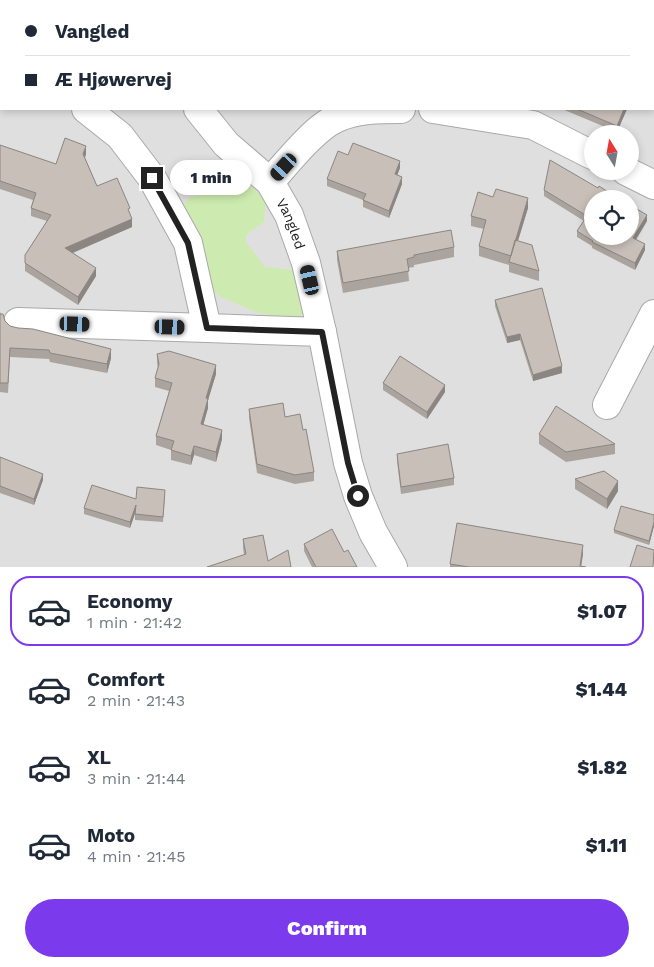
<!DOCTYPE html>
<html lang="en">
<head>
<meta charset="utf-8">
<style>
  :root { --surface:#fff; --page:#f2f2f3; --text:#1f2937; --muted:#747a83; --line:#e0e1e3; --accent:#7c3aed }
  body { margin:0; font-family:"Work Sans",sans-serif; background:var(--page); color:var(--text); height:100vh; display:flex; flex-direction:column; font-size:19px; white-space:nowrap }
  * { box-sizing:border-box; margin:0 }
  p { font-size:16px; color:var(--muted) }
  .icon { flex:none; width:28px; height:28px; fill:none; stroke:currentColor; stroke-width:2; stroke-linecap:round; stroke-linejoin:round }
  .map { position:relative; height:567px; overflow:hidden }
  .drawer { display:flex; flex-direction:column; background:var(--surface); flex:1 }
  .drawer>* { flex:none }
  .top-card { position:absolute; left:0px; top:0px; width:655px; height:110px; box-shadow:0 2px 8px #0003; display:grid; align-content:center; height:110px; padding:0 25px; background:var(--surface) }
  .needle { width:32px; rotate:349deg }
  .fabs { position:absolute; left:584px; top:125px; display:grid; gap:10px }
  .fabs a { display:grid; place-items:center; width:55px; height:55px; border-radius:50%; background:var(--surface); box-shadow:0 2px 8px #0003; font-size:25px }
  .end { position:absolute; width:22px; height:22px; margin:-11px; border:6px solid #222; background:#fff; box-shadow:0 0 0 2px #fff }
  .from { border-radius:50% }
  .bubble { position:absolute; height:35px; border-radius:18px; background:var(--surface); box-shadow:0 2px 8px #0003; font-size:16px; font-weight:800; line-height:35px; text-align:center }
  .car { position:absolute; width:15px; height:30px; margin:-15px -8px; border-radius:6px; box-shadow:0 0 4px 1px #0007; background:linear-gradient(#222 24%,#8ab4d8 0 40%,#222 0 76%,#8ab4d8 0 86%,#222 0) }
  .top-card b { display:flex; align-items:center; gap:18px; height:48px; font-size:19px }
  .top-card b+b { border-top:1px solid var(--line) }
  .top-card i { width:12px; height:12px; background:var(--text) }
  ul { padding:9px 0 0; list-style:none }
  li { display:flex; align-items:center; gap:15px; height:70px; margin:0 10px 8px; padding:0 15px; border:2px solid transparent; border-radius:20px }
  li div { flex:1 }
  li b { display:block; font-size:19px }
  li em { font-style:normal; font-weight:800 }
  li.selected { border-color:var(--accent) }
  li>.icon { width:45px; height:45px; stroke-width:1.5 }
  .action { display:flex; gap:10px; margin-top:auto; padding:10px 25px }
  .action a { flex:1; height:58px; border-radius:30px; background:var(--accent); color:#fff; font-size:20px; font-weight:800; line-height:58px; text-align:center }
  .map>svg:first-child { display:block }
  .residential { fill:#e0dfdf; fill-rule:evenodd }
  .grass { fill:#cdebb0 }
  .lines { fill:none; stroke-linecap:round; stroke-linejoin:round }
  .minor-casing { stroke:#a9a9a9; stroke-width:30 }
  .minor { stroke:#fff; stroke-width:28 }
  .wall { fill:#aba49e }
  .shaded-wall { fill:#8b8681 }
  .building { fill:#c7bfb8; stroke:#8b8681 }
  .route { stroke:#222; stroke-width:6 }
  .labels { text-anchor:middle; stroke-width:4; stroke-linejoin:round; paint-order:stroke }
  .street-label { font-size:14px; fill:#222; stroke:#fff }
</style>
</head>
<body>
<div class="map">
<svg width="654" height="567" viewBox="0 0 654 567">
  <rect width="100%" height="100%" fill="#f2efe9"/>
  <!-- residential -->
  <path class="residential" d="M0,0H654V567H0ZM1,1H654V109H1ZM592,134H630V171H592ZM592,199H630V236H592Z"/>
  <!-- grass -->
  <path class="grass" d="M247,183L266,199L264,222L246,235V242L265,267L294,270L305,309L298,319L258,313L221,297L211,290L184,204L190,197Z"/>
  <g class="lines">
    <!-- minor casing -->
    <g class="minor-casing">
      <g id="minor">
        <path d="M133,0L134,1"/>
        <path d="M424,0V1"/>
        <path d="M0,50L1,51"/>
        <path d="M86,109L120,136L152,178L188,243L207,328L322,332"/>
        <path id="s1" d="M198,109L226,144L270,182L289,215L306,263L322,332L348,463L358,496L373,532L393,567"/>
        <path d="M433,109L533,125L592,155"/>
        <path d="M626,171L654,185"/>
        <path d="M270,182C286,164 315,127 337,118C357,109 380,109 401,109"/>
        <path d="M18,322L207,328"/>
        <path d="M607,405L654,314"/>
      </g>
    </g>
    <!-- minor -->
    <use href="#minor" class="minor"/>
  </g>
  <!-- wall -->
  <path class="wall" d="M154,0H230V1H154Z
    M562,109H627L617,132Z
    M0,145L56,164L86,154L85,158L97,186L130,215L132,227L73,253L96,276L78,305L25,271V255L47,221L31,216V208L33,200L0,189Z
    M348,155L400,168L397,175L402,184L389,218L363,207V200L327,186V179Z
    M544,190L647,221L636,240L645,250L635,270L592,248V246L577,237V231L584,221L544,196Z
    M528,208L518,241L539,271V281L509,272V265L479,256V246L484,229L471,226V216Z
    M454,247V257L414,265V267L408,268L409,281L343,293L337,260V251Z
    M495,300L562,373L533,381L520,340L507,343L495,306Z
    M0,312L5,321L10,326L111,358L107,373L50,362L49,359L10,357L8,393L0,392Z
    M157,354L216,374L208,399V408L203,425L222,439L216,462L194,455L191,465L171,460V450L156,445V436L169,391L155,387V378L158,368L157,363Z
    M383,383L445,392L427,419L383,390Z
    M249,409L285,417L303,430L314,472V481L295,484L257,473L249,418Z
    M539,434L615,444V454L566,462L539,444Z
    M397,454L454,478V485L401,494L397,461Z
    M0,457L43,480L34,505L0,493Z
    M575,479L618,491L607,509L575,489Z
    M165,496L163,522L135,520V513L130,528L84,514V508L136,499Z
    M654,515V526L649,545L614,533V530Z
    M243,539L268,561L244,555L243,548Z
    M304,544L344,552L357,567H312L304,551Z
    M583,554L581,566L586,567H450V564Z"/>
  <!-- shaded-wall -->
  <path class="shaded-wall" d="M54,0H75L72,1H51Z
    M624,109H627L617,132V126Z
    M86,146V154L83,162V154Z
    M400,161V168L395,181V174Z
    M402,177V184L389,218V211Z
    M528,198V208L511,263V256Z
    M647,215V221L633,244V238Z
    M132,219V227L65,256V248Z
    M645,244V250L635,270V263Z
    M96,268V276L78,305V297Z
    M520,334V340L507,343V337Z
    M111,349V358L107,373V364Z
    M216,365V374L206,407V398Z
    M562,366V373L533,381V375Z
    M445,385V392L427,419V412Z
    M208,399V408L201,433V424Z
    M222,430V439L216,462V452Z
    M194,446V455L191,465V456Z
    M43,474V480L34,505V499Z
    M618,481V491L607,509V499Z
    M136,505V511L130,528V522Z
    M654,522V526L649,545V541Z
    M583,545V554L581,567H580Z"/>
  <!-- building -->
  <path class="building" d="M15,0H54L51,1H16Z
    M156,0H170L163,1H157Z
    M174,0H230V1H175Z
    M449,0H512L513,1H449Z
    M577,109H624L617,126Z
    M65,138L86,146L83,154L97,186L117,178L130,208L128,209L132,219L65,248L96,268L78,297L25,263V255L51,215L31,208L36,193L0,181V145L56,164Z
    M353,143L400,161L395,174L402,177L389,211L363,200L366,194L327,179L338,151L348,155Z
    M550,160L598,188L599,186L619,199H592V236H630V205L647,215L633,238L645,244L635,263L592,242L593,241L577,231L587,216L544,190Z
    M496,189L528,198L511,256L479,246L486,220L471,216L478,192L493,197Z
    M451,230L454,247L414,255V257L407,259L409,271L343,283L337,251Z
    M515,240L532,245L539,271L509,262Z
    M542,288L562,366L533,375L520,334L507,337L495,300Z
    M0,314H3L5,321L10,326L18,328L33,329L111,349L107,364L50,353L49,350L10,348L8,383H0Z
    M169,351L216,365L206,398L208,399L201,424L222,430L216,452L194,446L191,456L171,450L174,441L156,436L172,383L155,378L159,364L157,354Z
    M400,356L445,385L427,412L383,383Z
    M283,403L285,417L300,414L303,430L306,429L314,472L295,475L257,464L249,409Z
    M556,406L615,444L566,452L539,434Z
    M448,444L454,478L401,487L397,454Z
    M0,457L43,474L34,499L0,486Z
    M604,471L618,481L607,499L575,479Z
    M92,485L136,499L137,487L165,490L163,517L135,514L136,505L130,522L84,508Z
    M621,506L654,515V522L649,541L614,530Z
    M457,523L583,545L580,566L586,567H469L450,564Z
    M332,529L344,552L348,550L357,567H316L304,544Z
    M263,535L268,561L288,550L291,567H207L246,554L243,539Z
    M637,545L654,550L653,567H630Z"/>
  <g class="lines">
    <!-- route -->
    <path class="route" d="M152,178L188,243L207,328L322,332L348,463L358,496"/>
  </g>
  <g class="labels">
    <!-- street labels -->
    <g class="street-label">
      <text dy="5" stroke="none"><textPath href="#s1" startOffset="150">Vangled</textPath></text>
    </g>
  </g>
</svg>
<div class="fabs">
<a><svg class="needle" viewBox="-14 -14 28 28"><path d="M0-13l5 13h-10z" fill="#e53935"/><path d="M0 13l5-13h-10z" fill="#747a83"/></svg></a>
<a><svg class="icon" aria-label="locate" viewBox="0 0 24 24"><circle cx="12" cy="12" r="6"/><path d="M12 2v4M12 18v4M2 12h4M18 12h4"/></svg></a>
</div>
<i class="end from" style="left:358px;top:496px"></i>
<i class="end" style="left:152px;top:178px"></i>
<div class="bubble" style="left:170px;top:160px;width:82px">1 min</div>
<i class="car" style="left:284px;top:167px;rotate:222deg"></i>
<i class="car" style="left:310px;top:280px;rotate:347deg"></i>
<i class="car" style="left:75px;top:324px;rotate:92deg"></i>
<i class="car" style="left:170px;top:327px;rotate:92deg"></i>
<div class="top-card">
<b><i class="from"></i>Vangled</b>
<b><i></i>Æ Hjøwervej</b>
</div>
</div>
<section class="drawer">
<ul>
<li class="selected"><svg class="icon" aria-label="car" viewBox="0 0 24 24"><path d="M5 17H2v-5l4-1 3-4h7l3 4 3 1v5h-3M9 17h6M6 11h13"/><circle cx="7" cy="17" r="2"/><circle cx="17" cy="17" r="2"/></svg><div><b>Economy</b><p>1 min · 21:42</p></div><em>$1.07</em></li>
<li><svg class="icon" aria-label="car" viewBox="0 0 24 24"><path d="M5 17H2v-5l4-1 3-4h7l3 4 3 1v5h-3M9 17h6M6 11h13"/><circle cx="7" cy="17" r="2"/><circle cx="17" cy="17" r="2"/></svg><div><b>Comfort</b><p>2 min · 21:43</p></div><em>$1.44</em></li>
<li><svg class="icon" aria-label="car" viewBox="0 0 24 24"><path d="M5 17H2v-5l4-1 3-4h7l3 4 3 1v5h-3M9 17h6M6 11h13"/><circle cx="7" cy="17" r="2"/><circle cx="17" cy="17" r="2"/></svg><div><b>XL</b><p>3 min · 21:44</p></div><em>$1.82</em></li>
<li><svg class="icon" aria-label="car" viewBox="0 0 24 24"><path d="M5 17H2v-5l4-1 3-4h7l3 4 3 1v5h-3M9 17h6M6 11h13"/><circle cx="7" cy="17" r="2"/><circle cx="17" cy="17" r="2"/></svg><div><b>Moto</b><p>4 min · 21:45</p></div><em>$1.11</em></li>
</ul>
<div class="action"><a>Confirm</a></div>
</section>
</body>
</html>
